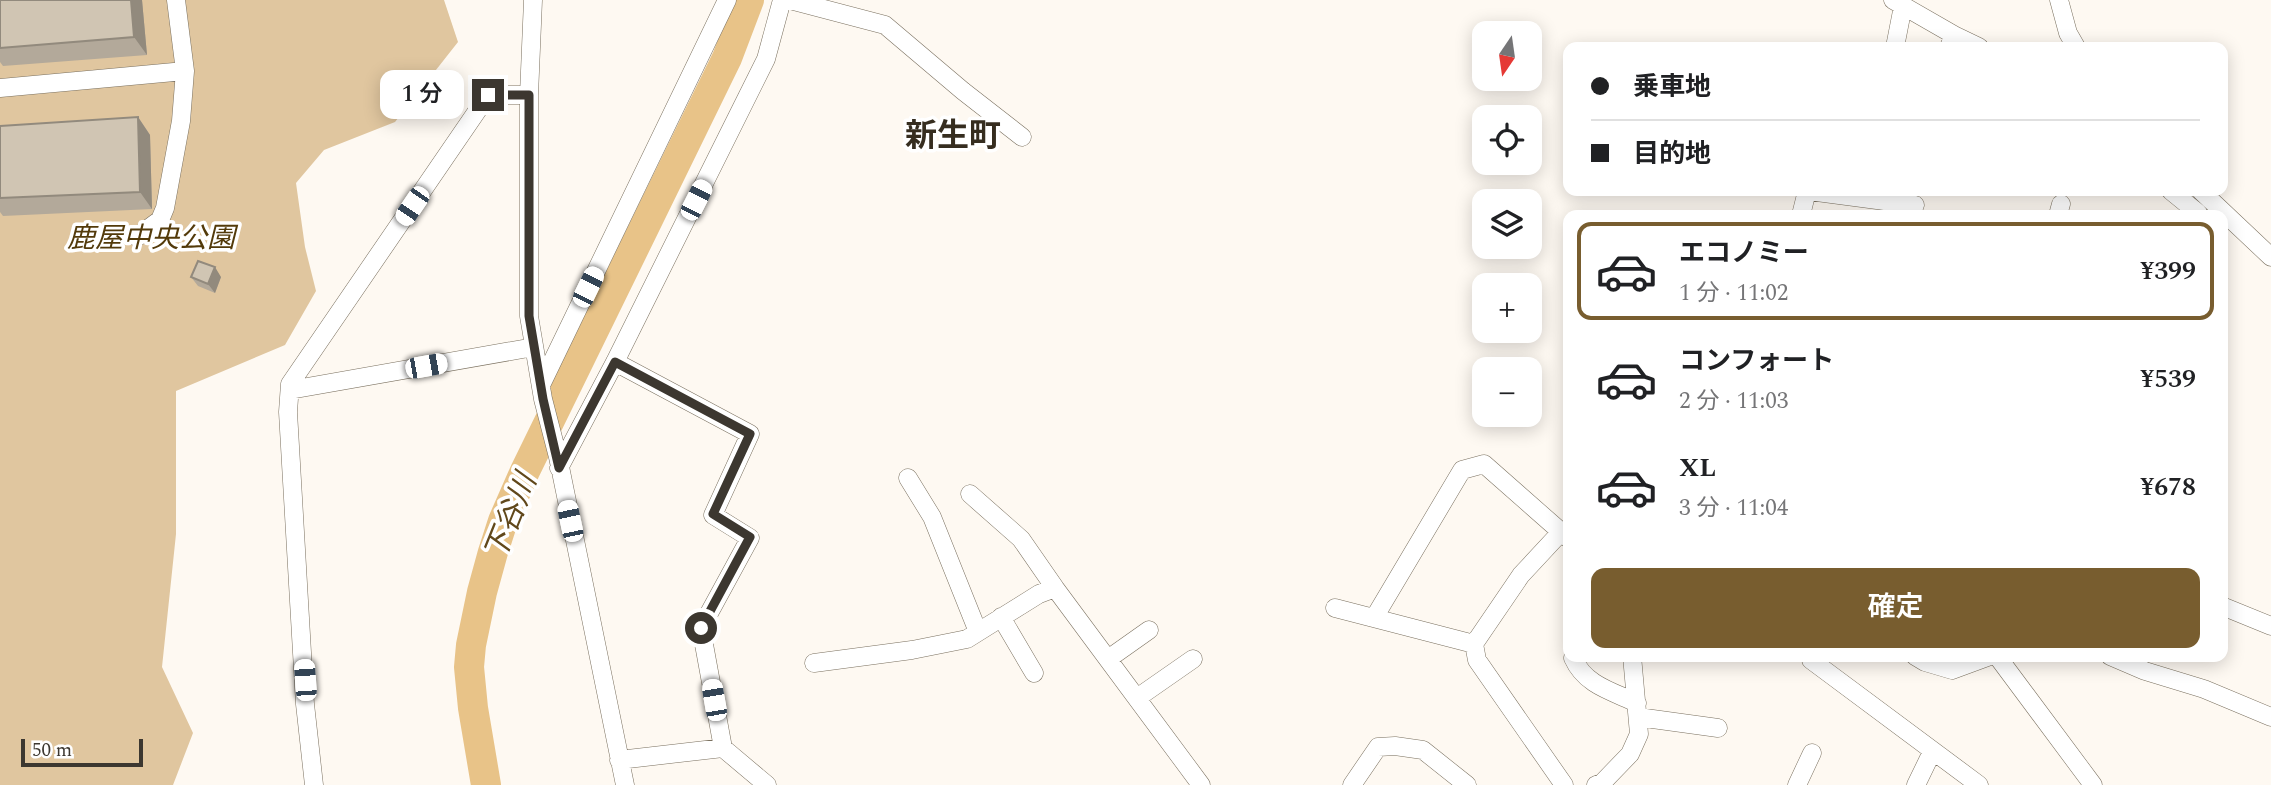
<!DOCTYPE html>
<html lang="ja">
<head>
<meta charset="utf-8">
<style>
  :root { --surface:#fff; --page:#f2f2f2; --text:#202124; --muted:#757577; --line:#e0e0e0; --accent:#785d2f }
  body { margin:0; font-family:Spectral,"Noto Sans JP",serif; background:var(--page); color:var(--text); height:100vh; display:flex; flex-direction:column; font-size:26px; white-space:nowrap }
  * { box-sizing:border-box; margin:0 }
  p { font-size:23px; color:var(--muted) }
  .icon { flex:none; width:38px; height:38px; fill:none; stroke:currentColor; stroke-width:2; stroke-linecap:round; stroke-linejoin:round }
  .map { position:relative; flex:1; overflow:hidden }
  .drawer { position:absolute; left:1563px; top:210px; width:665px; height:452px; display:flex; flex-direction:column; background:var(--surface); border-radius:14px; box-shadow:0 4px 18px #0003 }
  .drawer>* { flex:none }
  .hud { position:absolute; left:1563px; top:42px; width:665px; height:154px; border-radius:14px; box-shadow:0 4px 18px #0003; display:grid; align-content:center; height:154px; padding:0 28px; background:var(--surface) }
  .needle { width:46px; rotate:193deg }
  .controls { position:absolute; left:1472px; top:21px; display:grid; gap:14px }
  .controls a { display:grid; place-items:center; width:70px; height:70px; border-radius:14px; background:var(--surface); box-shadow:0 4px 18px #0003; font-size:35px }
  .scale { position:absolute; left:21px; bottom:18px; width:122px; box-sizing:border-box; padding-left:7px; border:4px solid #3c3730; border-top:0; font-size:19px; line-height:24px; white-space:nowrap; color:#3c3730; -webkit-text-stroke:5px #fff; paint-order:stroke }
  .end { position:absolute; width:32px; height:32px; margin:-16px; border:9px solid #3c3730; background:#fff; box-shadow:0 0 0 4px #fff }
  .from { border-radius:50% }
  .bubble { position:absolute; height:49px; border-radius:14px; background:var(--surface); box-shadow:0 4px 18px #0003; font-size:23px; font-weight:600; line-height:49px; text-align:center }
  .car { position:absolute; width:21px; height:42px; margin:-21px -10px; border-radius:9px; box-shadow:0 0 5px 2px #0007; background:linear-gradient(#fff 24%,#345 0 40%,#fff 0 76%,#345 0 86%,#fff 0) }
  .hud b { display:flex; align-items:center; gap:24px; height:66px; font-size:26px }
  .hud b+b { border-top:2px solid var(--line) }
  .hud i { width:18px; height:18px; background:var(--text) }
  ul { padding:12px 0 0; list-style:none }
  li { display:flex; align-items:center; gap:21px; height:98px; margin:0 14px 10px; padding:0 14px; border:4px solid transparent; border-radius:14px }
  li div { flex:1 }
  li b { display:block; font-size:26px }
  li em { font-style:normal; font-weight:600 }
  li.selected { border-color:var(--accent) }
  li>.icon { width:63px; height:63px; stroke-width:1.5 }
  .primary-button { display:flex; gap:14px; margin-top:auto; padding:14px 28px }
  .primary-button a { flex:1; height:80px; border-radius:14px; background:var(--accent); color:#fff; font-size:28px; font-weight:600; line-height:80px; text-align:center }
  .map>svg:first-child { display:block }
  .green { fill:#e0c69f }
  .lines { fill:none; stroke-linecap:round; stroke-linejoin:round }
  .river { stroke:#e8c388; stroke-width:30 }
  .minor-casing { stroke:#7a705f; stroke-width:19 }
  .minor { stroke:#fff; stroke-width:18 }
  .wall { fill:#b3a99a }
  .shaded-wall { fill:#928a7d }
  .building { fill:#d0c5b3; stroke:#928a7d; stroke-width:2 }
  .route { stroke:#3c3730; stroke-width:9 }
  .labels { text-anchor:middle; stroke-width:7; stroke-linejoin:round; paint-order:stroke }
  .park-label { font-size:28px; font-style:italic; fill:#533a0a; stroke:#fff }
  .water-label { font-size:30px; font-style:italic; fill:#61481b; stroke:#fff }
  .quarter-label { font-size:32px; font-weight:bold; fill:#362d1f; stroke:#fff }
</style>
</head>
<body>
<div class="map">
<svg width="2271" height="785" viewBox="0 0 2271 785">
  <rect width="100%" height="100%" fill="#fef9f2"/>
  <!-- green -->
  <path class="green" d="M0,0H444L458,42L395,122L324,150L296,183L305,247L316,291L285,345L176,391V534L162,667L193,733L173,785H0Z"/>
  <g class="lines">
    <!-- river -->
    <path class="river" d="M486,785L473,708L469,667L471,645L482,592L493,552L503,521L525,471L727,58L749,0"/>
    <!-- minor casing -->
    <g class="minor-casing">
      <path id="minor" d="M533,0L529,95V316L543,399L558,457L625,785
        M790,0L885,25L963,91L1022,137
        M1893,0L1954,35L1949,47
        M2059,0L2068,33L2076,47
        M1954,35L1979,47
        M1895,47L1903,6
        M0,88L185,71L176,0
        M1809,191L1915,205
        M2171,191L2198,213
        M2201,191L2271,257
        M1801,215L1807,191
        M2058,215L2061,204
        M137,237L160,220L165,208L181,121L185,71
        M615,362L750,434L713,515L750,538L701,628L723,748
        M541,385L727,0
        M290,390L534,347
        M559,468L615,362L766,59L782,0
        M908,478L932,517L978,632
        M970,494L1021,539L1055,588
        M1561,532L1521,575L1474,644L1477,660L1564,785
        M2222,606L2271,626
        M1335,608L1474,644
        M1001,617L1034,673
        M1374,618L1462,470L1484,464L1568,538
        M1915,656L1925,662L1952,670L1990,656
        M1997,656L2093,785
        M2110,656L2145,671L2204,689L2271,717
        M1573,658C1585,685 1611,691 1637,703
        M1108,659L1149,630
        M1811,660L1979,785
        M814,663L912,650L967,639L1039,594L1055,588L1201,785
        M1137,698L1193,659
        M1638,717L1718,728
        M619,760L723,748L767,785
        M314,785L305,704L288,412L290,384L488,95H529
        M1352,785L1378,747L1395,746L1423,750L1467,785
        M1596,785L1602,783L1630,754L1639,734L1632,656
        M1797,785L1812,753
        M1916,785L1932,752"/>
    </g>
    <!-- minor -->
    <use href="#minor" class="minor"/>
  </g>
  <!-- wall -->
  <path class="wall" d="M0,0H142L147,55L3,66L0,62Z
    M138,117L150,135L152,209L3,216L0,212V126Z
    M191,277H221L215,293L198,286Z"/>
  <!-- shaded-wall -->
  <path class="shaded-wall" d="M131,0H142L147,55L134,37Z
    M138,117L150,135L152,209L140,192Z
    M215,267L221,277L215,293L208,284Z"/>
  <!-- building -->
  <path class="building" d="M0,0H131L134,37L0,48Z
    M138,117L140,192L0,198V126Z
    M198,261L215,267L208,284L191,277Z"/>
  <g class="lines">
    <!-- route -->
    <path class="route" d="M488,95H529V316L543,399L559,468L615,362L750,434L713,514L750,537L701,628"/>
  </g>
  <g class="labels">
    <!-- park labels -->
    <g class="park-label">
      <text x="151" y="247">鹿屋中央公園</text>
    </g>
    <!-- water labels -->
    <g class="water-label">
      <text transform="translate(510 517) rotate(-68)" y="10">下谷川</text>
    </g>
    <!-- quarter labels -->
    <g class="quarter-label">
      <text x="953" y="146">新生町</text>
    </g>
  </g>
</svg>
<div class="controls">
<a><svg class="needle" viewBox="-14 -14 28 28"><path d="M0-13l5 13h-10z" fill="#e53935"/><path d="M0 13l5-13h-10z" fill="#757577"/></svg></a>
<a><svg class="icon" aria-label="locate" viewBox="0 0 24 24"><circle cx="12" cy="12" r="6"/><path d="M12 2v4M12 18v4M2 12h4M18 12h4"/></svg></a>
<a><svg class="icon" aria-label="layers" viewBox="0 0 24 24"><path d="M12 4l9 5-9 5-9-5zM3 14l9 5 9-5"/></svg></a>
<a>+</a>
<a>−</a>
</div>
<div class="scale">50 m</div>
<i class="end from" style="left:701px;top:628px"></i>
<i class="end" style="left:488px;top:95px"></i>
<div class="bubble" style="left:380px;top:70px;width:84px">1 分</div>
<i class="car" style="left:696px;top:200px;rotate:27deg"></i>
<i class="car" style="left:412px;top:206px;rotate:214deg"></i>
<i class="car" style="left:588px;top:287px;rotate:26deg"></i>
<i class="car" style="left:426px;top:366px;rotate:80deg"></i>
<i class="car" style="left:570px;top:521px;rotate:348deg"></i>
<i class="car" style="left:305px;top:680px;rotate:356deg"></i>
<i class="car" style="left:714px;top:700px;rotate:350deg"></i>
<div class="hud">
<b><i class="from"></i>乗車地</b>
<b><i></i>目的地</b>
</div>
<section class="drawer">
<ul>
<li class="selected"><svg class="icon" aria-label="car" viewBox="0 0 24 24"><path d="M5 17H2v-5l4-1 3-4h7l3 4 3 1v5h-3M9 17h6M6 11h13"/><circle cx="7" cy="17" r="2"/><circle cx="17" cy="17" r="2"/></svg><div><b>エコノミー</b><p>1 分 · 11:02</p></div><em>¥399</em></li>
<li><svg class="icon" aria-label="car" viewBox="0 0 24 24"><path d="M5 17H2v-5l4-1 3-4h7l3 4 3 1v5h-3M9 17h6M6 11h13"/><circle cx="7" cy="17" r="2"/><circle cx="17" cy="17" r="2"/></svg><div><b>コンフォート</b><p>2 分 · 11:03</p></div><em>¥539</em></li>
<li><svg class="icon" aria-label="car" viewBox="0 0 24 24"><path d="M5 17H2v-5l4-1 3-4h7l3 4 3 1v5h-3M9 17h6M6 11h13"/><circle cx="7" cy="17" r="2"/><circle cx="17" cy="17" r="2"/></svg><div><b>XL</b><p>3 分 · 11:04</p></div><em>¥678</em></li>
</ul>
<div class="primary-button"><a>確定</a></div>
</section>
</div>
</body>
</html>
